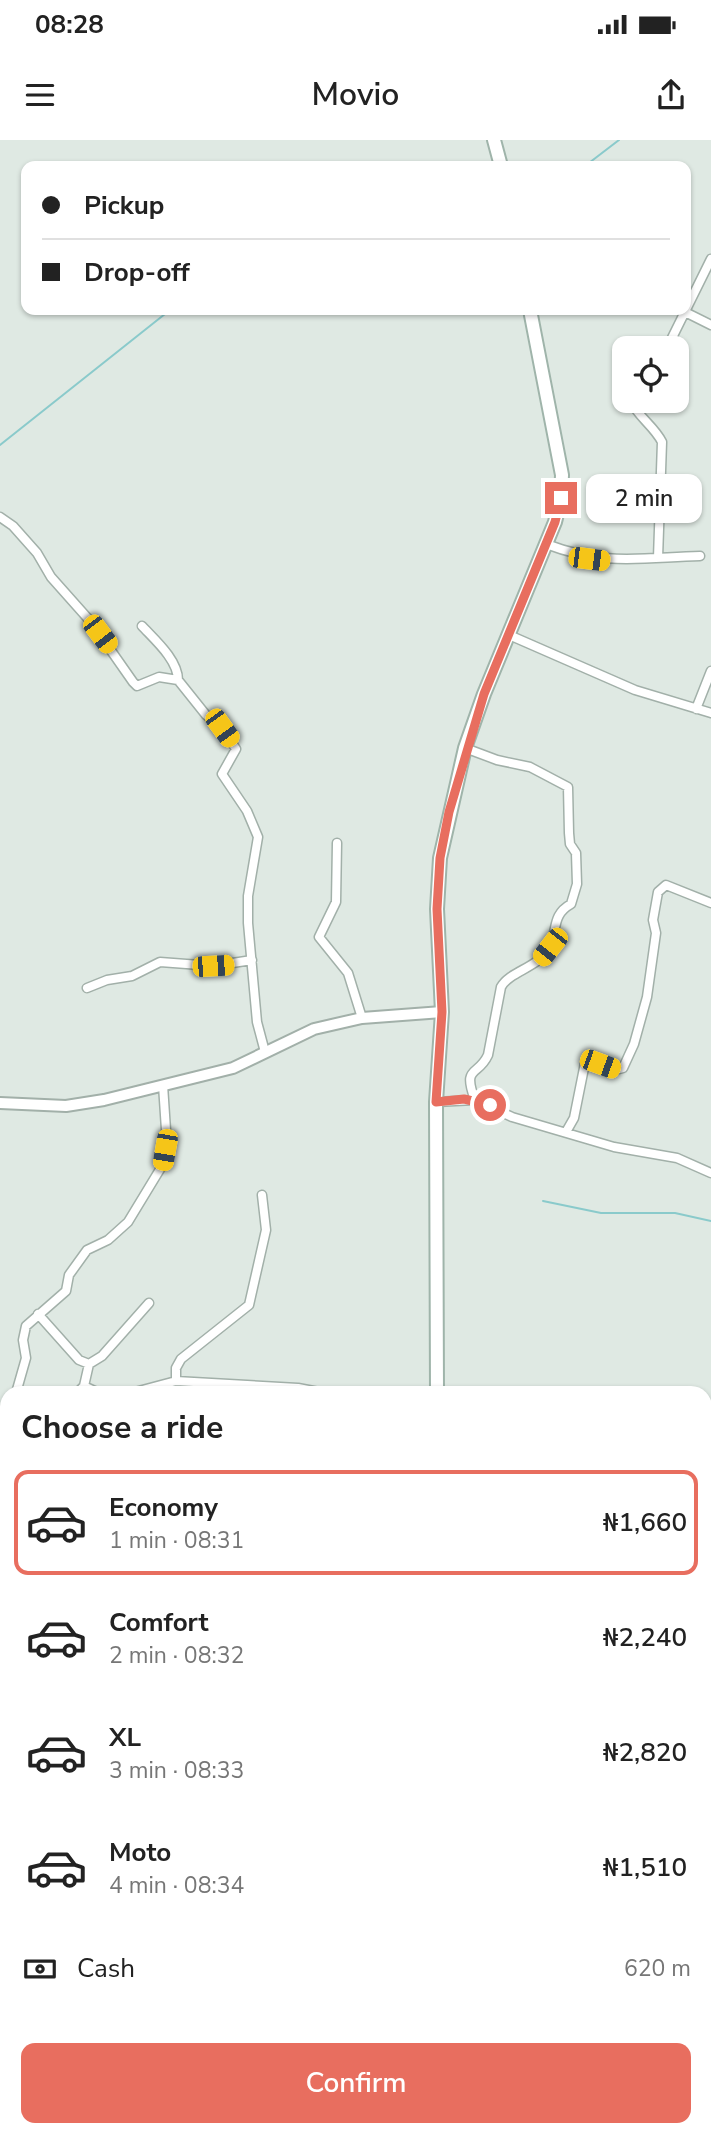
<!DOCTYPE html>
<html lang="en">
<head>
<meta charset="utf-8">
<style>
  :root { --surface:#fff; --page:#f2f2f2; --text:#222; --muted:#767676; --line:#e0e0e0; --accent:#e86e5f }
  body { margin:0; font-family:"Nunito Sans",sans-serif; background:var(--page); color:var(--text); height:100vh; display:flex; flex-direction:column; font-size:26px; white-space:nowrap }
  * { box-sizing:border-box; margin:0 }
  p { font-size:23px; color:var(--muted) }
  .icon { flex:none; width:38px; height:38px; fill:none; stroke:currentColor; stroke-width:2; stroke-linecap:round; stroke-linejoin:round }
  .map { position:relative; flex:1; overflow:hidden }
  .drawer { position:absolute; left:0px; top:1246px; width:712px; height:751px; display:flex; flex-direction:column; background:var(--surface); border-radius:21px 21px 0 0; box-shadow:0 2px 5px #0004 }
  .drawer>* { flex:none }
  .top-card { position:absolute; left:21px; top:21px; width:670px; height:154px; border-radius:14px; box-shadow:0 2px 5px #0004; display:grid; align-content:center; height:154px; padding:0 21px; background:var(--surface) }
  .tools { position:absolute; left:612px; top:196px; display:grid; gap:14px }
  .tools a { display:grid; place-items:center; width:77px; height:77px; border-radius:14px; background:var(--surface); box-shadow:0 2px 5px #0004; font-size:35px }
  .end { position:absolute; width:32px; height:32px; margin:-16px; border:9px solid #e86e5f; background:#fff; box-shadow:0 0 0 4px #fff }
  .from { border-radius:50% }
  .bubble { position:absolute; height:49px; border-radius:14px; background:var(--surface); box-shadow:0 2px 5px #0004; font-size:23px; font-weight:600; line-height:49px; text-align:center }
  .car { position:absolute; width:21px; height:42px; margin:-21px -10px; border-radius:9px; box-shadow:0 0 5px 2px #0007; background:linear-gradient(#f5c518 24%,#345 0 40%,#f5c518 0 76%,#345 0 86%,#f5c518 0) }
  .top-card b { display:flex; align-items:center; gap:24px; height:66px; font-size:26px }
  .top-card b+b { border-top:2px solid var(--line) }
  .top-card i { width:18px; height:18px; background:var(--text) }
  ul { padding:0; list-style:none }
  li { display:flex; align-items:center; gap:21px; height:105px; margin:0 14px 10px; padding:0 7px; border:4px solid transparent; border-radius:14px }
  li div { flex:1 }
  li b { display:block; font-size:26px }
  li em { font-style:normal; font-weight:600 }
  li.active { border-color:var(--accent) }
  li>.icon { width:63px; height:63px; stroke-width:1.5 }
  h2 { padding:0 21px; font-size:32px; line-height:84px }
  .pay { display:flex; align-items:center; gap:18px; height:77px; padding:0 21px; font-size:26px }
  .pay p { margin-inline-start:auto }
  .primary-button { display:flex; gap:14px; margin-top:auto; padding:14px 21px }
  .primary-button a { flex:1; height:80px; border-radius:14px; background:var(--accent); color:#fff; font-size:28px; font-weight:600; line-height:80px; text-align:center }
  .status { display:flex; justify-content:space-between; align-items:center; height:49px; padding:0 35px; background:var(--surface); direction:ltr }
  .status svg { height:19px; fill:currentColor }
  header { display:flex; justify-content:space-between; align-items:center; height:91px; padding:0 21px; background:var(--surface); font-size:32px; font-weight:600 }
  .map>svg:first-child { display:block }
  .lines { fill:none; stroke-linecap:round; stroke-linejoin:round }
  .stream { stroke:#8acacb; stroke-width:2 }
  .minor-casing { stroke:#a2b0a9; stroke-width:11 }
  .tertiary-casing { stroke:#a2b0a9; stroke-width:14 }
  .secondary-casing { stroke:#9fb4aa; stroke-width:16 }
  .minor { stroke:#fff; stroke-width:8 }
  .tertiary { stroke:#fff; stroke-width:10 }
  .secondary { stroke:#fff; stroke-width:12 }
  .route { stroke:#e86e5f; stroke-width:9 }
</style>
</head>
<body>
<div class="status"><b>08:28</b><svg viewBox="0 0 49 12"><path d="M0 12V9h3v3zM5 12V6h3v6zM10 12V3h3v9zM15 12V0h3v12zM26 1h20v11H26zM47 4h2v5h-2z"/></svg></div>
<header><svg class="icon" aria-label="menu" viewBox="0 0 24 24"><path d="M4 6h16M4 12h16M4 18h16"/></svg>Movio<svg class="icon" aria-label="share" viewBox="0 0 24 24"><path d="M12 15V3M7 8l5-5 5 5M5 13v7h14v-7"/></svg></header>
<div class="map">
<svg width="711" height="1996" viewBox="0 0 711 1996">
  <rect width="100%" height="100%" fill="#dfe9e3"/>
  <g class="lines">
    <!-- stream -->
    <path class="stream" d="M585,26L619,0
      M0,305L170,170
      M543,1061L601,1073H675L711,1081"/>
    <!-- minor casing -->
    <g class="minor-casing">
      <path id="minor" d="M685,172L711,185
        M667,208L711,119
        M631,261C638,277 654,286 662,302L658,418
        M0,377L13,386L37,413L51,437L91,482L133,542L137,546L159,537L178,540L206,575L222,588L236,609L222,634L247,671L258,697L248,756V783L257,882L265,912
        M546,404C604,426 639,418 700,416
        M142,486C155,500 178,520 178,540
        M509,495L635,550L711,573
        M696,569L711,531
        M465,608L497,620L530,627L568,647L569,693L570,704L576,713L577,744L571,764C551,775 558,791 549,808C538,828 510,831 501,847L488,915C478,937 462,925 475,960
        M337,703L336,762L319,797L348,833L362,878
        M87,848L107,840L132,836L160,822L213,826L252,820
        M436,962L475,960L512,977L614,1007L677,1018L711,1033
        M566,992L574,978L585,923L615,930L623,928L634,904L647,857L656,793L653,780L658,752L666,745L711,763
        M262,1055L266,1090L249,1165L181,1219L176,1228V1241L298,1248L324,1253
        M38,1174L79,1220L89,1224L102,1216L149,1163
        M84,1246L89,1224
        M16,1253L26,1218L23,1200L26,1186L66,1151L69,1135L87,1110L108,1100L128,1082L162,1026L166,990L163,945
        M77,1253L84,1246L99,1253
        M131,1253L176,1241
        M0,1283L7,1271
        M0,1329L7,1332
        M0,1449L7,1461
        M0,1628L7,1641"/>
    </g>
    <!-- tertiary casing -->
    <g class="tertiary-casing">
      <path id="tertiary" d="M0,963L66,966L104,960L233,928L314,889L362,878L442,872"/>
    </g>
    <!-- secondary casing -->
    <g class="secondary-casing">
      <path id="secondary" d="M494,0L501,26
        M437,1253L436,962L442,872L437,769L440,718L465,608L484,554L555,382L561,358L562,335L530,170
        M705,1986L711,1990
        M337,1996L340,1990"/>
    </g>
    <!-- minor -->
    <use href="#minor" class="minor"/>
    <!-- tertiary -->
    <use href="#tertiary" class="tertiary"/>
    <!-- secondary -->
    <use href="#secondary" class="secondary"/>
  </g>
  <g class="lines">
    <!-- route -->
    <path class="route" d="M490,965L464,959L436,962L442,872L437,769L440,718L449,672L484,554L555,382L561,358"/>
  </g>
</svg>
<div class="tools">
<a><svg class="icon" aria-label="locate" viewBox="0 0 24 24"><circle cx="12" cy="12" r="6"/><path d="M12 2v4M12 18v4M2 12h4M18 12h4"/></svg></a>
</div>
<i class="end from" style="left:490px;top:965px"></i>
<i class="end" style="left:561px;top:358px"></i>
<div class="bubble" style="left:586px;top:334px;width:116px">2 min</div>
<i class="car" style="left:589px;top:419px;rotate:97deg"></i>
<i class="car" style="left:100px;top:494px;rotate:143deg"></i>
<i class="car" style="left:222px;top:588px;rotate:144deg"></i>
<i class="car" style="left:550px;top:807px;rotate:218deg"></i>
<i class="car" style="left:213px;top:826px;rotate:87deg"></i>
<i class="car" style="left:600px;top:924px;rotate:110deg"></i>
<i class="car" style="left:165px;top:1010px;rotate:190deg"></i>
<div class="top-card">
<b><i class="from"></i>Pickup</b>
<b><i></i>Drop-off</b>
</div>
<section class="drawer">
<h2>Choose a ride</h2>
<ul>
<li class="active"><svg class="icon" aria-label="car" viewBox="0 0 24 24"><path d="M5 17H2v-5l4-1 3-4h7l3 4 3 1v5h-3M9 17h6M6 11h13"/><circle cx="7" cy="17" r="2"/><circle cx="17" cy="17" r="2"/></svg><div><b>Economy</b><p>1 min · 08:31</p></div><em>₦1,660</em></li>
<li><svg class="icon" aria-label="car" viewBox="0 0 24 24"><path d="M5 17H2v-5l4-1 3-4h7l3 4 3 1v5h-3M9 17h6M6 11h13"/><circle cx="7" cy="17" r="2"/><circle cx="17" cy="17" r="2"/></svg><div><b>Comfort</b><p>2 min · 08:32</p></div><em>₦2,240</em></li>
<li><svg class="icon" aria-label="car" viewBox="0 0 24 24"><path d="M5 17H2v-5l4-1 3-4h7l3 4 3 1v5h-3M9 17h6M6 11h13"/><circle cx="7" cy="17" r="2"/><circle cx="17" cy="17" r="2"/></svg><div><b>XL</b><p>3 min · 08:33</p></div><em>₦2,820</em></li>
<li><svg class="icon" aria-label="car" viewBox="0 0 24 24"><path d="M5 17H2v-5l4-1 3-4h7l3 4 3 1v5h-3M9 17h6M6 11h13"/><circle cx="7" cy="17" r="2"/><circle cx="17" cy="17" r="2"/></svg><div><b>Moto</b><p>4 min · 08:34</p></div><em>₦1,510</em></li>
</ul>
<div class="pay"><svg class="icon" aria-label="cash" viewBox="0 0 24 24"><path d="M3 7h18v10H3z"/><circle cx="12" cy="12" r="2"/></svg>Cash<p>620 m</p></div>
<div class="primary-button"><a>Confirm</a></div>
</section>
</div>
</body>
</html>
